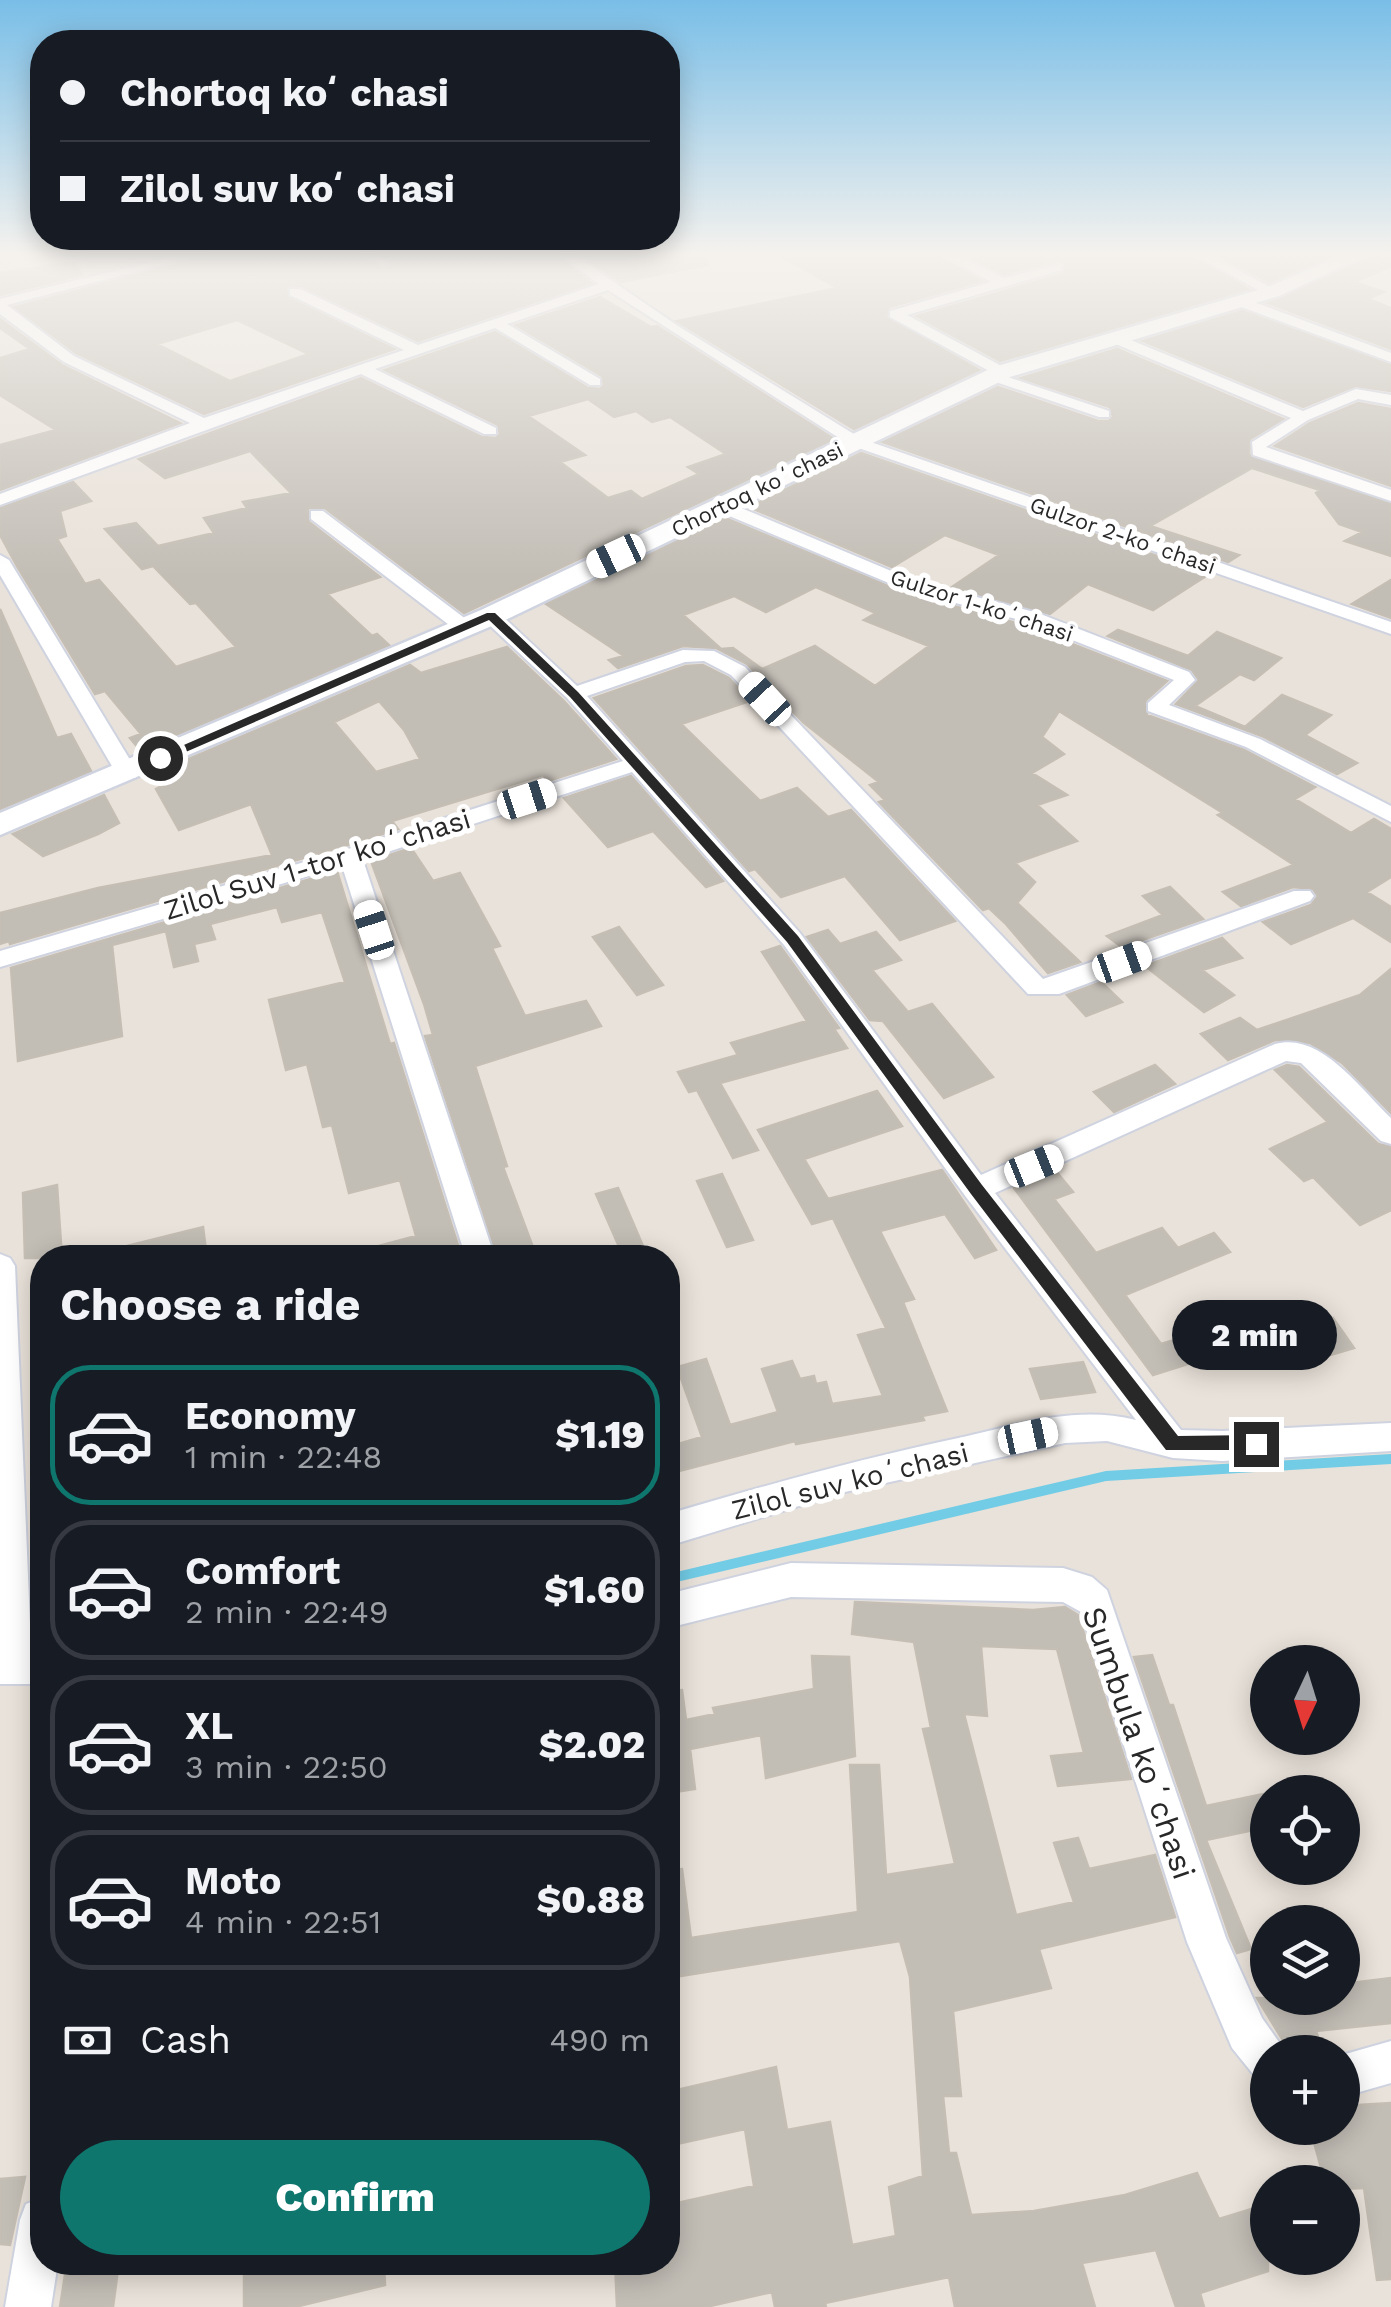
<!DOCTYPE html>
<html lang="en">
<head>
<meta charset="utf-8">
<style>
  :root { --surface:#171b24; --page:#20242c; --text:#f1f3f6; --muted:#9ea1a6; --line:#363941; --accent:#0f766e }
  body { margin:0; font-family:"Work Sans",sans-serif; background:var(--page); color:var(--text); height:100vh; display:flex; flex-direction:column; font-size:38px; white-space:nowrap }
  * { box-sizing:border-box; margin:0 }
  p { font-size:32px; color:var(--muted) }
  .icon { flex:none; width:55px; height:55px; fill:none; stroke:currentColor; stroke-width:2; stroke-linecap:round; stroke-linejoin:round }
  .map { position:relative; flex:1; overflow:hidden }
  .sheet { position:absolute; left:30px; top:1245px; width:650px; height:1030px; display:flex; flex-direction:column; background:var(--surface); border-radius:40px; box-shadow:0 5px 25px #0003 }
  .sheet>* { flex:none }
  .guide { position:absolute; left:30px; top:30px; width:650px; height:220px; border-radius:40px; box-shadow:0 5px 25px #0003; display:grid; align-content:center; height:220px; padding:0 30px; background:var(--surface) }
  .needle { width:65px; rotate:184deg }
  .fabs { position:absolute; left:1250px; top:1645px; display:grid; gap:20px }
  .fabs a { display:grid; place-items:center; width:110px; height:110px; border-radius:50%; background:var(--surface); box-shadow:0 5px 25px #0003; font-size:50px }
  .end { position:absolute; width:45px; height:45px; margin:-22px; border:12px solid #282828; background:#fff; box-shadow:0 0 0 5px #fff }
  .from { border-radius:50% }
  .bubble { position:absolute; height:70px; border-radius:35px; background:var(--surface); box-shadow:0 5px 25px #0003; font-size:32px; font-weight:800; line-height:70px; text-align:center }
  .car { position:absolute; width:30px; height:60px; margin:-30px -15px; border-radius:12px; box-shadow:0 0 8px 2px #0007; background:linear-gradient(#fff 24%,#345 0 40%,#fff 0 76%,#345 0 86%,#fff 0) }
  .guide b { display:flex; align-items:center; gap:35px; height:95px; font-size:38px }
  .guide b+b { border-top:2px solid var(--line) }
  .guide i { width:25px; height:25px; background:var(--text) }
  ul { padding:0; list-style:none }
  li { display:flex; align-items:center; gap:30px; height:140px; margin:0 20px 15px; padding:0 10px; border:5px solid var(--line); border-radius:40px }
  li div { flex:1 }
  li b { display:block; font-size:38px }
  li em { font-style:normal; font-weight:800 }
  li.current { border-color:var(--accent) }
  li>.icon { width:90px; height:90px; stroke-width:1.5 }
  h2 { padding:0 30px; font-size:45px; line-height:120px }
  .pay { display:flex; align-items:center; gap:25px; height:110px; padding:0 30px; font-size:38px }
  .pay p { margin-inline-start:auto }
  .cta { display:flex; gap:20px; margin-top:auto; padding:20px 30px }
  .cta a { flex:1; height:115px; border-radius:60px; background:var(--accent); color:#fff; font-size:40px; font-weight:800; line-height:115px; text-align:center }
  .map>svg:first-child { display:block }
  .lines { fill:none; stroke-linecap:round; stroke-linejoin:round }
  .stream { stroke:#72cce6; stroke-width:10 }
  .building { fill:#c2bdb5; stroke:#c4beb4; stroke-width:2.5; fill-rule:evenodd }
  .lane-casing { stroke:#cfd3e0; stroke-width:5 }
  .street-casing { stroke:#cfd3e0; stroke-width:4 }
  .secondary-casing { stroke:#cfd3e0; stroke-width:5 }
  .lane { fill:#fff; fill-rule:evenodd }
  .street { fill:#fff; fill-rule:evenodd }
  .secondary { fill:#fff; fill-rule:evenodd }
  .route { fill:#282828 }
  .labels { text-anchor:middle; stroke-width:10; stroke-linejoin:round; paint-order:stroke }
  .far-street-label { font-size:22px; fill:#282828; stroke:#fff }
  .street-label { font-size:28px; fill:#282828; stroke:#fff }
  .near-street-label { font-size:32px; fill:#282828; stroke:#fff }
</style>
</head>
<body>
<div class="map">
<svg width="1391" height="2307" viewBox="0 0 1391 2307">
  <rect width="100%" height="100%" fill="#e9e2da"/>
  <g class="lines">
    <!-- stream -->
    <path class="stream" d="M668,1579L1106,1476L1391,1459"/>
  </g>
  <!-- building -->
  <path class="building" d="M217,254H362L384,268L392,262L379,254H555L591,283L418,341L302,286L290,285L286,289L288,298L394,349L204,414L76,353L15,307ZM237,320L309,354L230,381L157,344Z
    M579,254H706L707,265L621,282Z
    M777,254H937L981,281L889,307L886,317L979,370L854,429L677,321L837,288Z
    M963,254H1190L1248,289L1000,361L917,316L1063,274L1066,264L1061,260L1004,274Z
    M1216,254H1337L1269,282Z
    M1373,254H1391V266L1354,282L1384,292L1368,299L1391,308V349L1268,303Z
    M74,262L82,275L0,295V273Z
    M600,297L651,327L657,326L834,439L464,613L325,508H308L309,522L380,577L327,594L372,636L377,634L389,645L140,750L130,738L141,734L105,691L95,694L17,566L0,535V508L73,482L91,501L60,511L66,536L57,539L85,584L99,580L176,667L236,647L196,603L190,604L153,566L142,569L105,529L136,523L158,546L214,533L204,518L247,508L243,502L291,493L250,451L165,478L139,459L361,378L482,437L496,438L500,434L498,425L385,370L495,332L588,388L600,389L604,385L602,376L516,325ZM588,399L614,417L636,411L652,422L670,417L726,454L688,467L699,474L642,499L631,491L608,498L560,462L585,455L528,416Z
    M1242,311L1391,365V391L1355,386L1303,407L1143,341Z
    M0,319L62,365L180,423L0,490V445L56,430L0,395V358L30,349L0,328Z
    M1117,349L1283,419L1250,439L1249,455L1391,504V556L1345,541L1362,532L1339,524L1316,493L1320,490L1252,468L1150,526L1239,555L1228,562L883,442L998,387L1098,421H1109L1113,417L1110,407L1021,378Z
    M1358,403L1391,409V486L1275,446L1310,423Z
    M861,453L1209,574L1153,610L1088,584L1050,614L952,587L999,555L945,535L892,567L749,507Z
    M725,518L902,592L1023,625L1167,681L1146,700L1147,715L1244,750L1315,787L1295,799L1351,833L1374,819L1391,829V877L1367,892L1391,907V942L1353,918L1291,944L1263,922L1311,905L1318,896L1313,889L1293,887L1241,906L1223,892L1294,865L1218,815L1223,813L1059,711L1042,737L1064,754L1032,773L1067,795L1037,805L1077,841L1015,863L1035,882L1017,903L1080,962L1048,973L1005,923L989,908L983,910L879,802L885,800L870,785L879,782L803,722L747,664L716,648L683,646L618,668L609,660L624,656L546,604ZM816,587L876,613L864,620L929,646L875,686L815,646L762,669L733,648L721,649L683,615L734,596L766,612Z
    M1391,580V618L1352,604Z
    M0,609L57,738L71,734L91,771L0,809Z
    M1118,630L1188,656L1217,632L1281,658L1254,680L1240,674L1195,706L1245,727L1282,695L1331,715L1305,735L1357,763L1337,774L1262,736L1176,704L1199,680L1192,670L1108,636Z
    M507,647L564,701L616,759L548,781L543,775L392,821L398,829L341,847L10,944L9,941L0,944V913L98,888L272,855L251,804L179,830L156,789L167,783L158,772L410,665L421,673ZM379,701L404,730L420,759L376,772L334,722Z
    M703,665L729,678L750,701L681,724L760,801L797,788L828,817L851,810L955,921L900,940L845,876L781,897L755,869L749,871L594,698L686,666Z
    M631,776L723,881L706,887L653,831L608,847L564,798Z
    M104,795L119,823L98,834L43,856L13,834Z
    M411,848L433,881L460,873L500,946L492,948L525,1016L586,1001L601,1026L475,1066L507,1166L503,1167L537,1258H498L425,1036L433,1035L424,1004L371,861Z
    M337,871L390,1044L394,1043L462,1258H365L364,1250L416,1236L400,1180L349,1193L332,1125L323,1127L307,1064L286,1070L269,1000L345,982L322,912L282,922L277,907L210,924L215,939L194,944L198,961L174,967L166,931L112,945L122,1036L18,1061L11,968Z
    M1170,887L1203,919L1122,947L1107,936L1163,915L1143,896Z
    M619,927L663,985L637,995L593,937Z
    M828,930L840,944L876,932L901,960L872,970L908,1012L932,1004L993,1077L944,1098L883,1021L870,1020L807,937Z
    M1222,938L1242,958L1202,970L1234,995L1204,1012L1145,966Z
    M780,946L839,1028L834,1029L847,1048L720,1083L758,1150L733,1158L697,1090L689,1092L678,1072L738,1055L731,1043L807,1021L762,952Z
    M1391,969V1113L1342,1063L1310,1043L1275,1040L1228,1060L1201,1034L1240,1018L1257,1030L1360,995Z
    M1101,982L1122,1002L1086,1016L1067,995Z
    M1155,1065L1175,1084L1114,1112L1094,1092Z
    M1287,1065L1299,1067L1378,1144L1391,1147V1210L1360,1225L1313,1177L1304,1181L1270,1149L1328,1122L1275,1070Z
    M877,1091L902,1126L804,1159L828,1199L942,1170L996,1250L975,1258L945,1214L880,1231L914,1299L903,1302L947,1411L922,1416L924,1420L796,1444L795,1441L668,1474V1447L702,1437L677,1367L706,1359L730,1425L778,1412L762,1369L792,1361L800,1379L814,1376L816,1384L826,1382L832,1404L883,1396L858,1335L886,1328L833,1218L812,1224L758,1130Z
    M1055,1170L1073,1192L1054,1199L1096,1253L1162,1228L1178,1248L1214,1233L1230,1252L1125,1295L1161,1344L1241,1320L1257,1342L1153,1375L1014,1188Z
    M722,1174L753,1240L727,1247L697,1181Z
    M57,1185L62,1258H25L23,1193Z
    M618,1188L634,1225L648,1258H624L596,1194Z
    M203,1227L207,1258H116L115,1249Z
    M1333,1318L1354,1348L1286,1368L1266,1337Z
    M1083,1362L1095,1392L1041,1399L1030,1369Z
    M855,1602L1033,1610L1065,1607L1078,1615L1131,1779L1058,1786L1051,1756L1084,1753L1057,1649L981,1646L987,1716L964,1714L1016,1915L1074,1902L1054,1843L1078,1838L1089,1869L1155,1855L1175,1917L1039,1949L1051,1988L953,2011L961,2096H943L949,2153H956L971,2215L1034,2211L1125,2195L1197,2173L1219,2219L1268,2204V2271L1200,2293L1204,2307H1176L1156,2250L1082,2263L1095,2307H955L949,2277L825,2303L826,2307H775L772,2292L706,2307H617L615,2262H668V2205L754,2186L745,2129L668,2146V2092L776,2067L787,2130L830,2122L852,2245L896,2236L889,2187L923,2176L910,1977L900,1941L668,1978V1870L682,1869L691,1938L858,1912L850,1765H879L886,1875L955,1864L923,1729L931,1728L914,1642L852,1634Z
    M1152,1655L1169,1705H1173L1206,1806L1268,1793V1827L1206,1840L1251,1949L1237,1953L1230,1937L1134,1657Z
    M812,1656L849,1657L855,1756L766,1778L761,1735L690,1749L695,1789L668,1793V1691L682,1690L686,1720L715,1714L713,1708L814,1689Z
    M1391,1978V2023L1316,2031L1320,2043L1287,2047L1257,1998H1342V1984Z
    M1391,2103V2279L1377,2280L1364,2188L1342,2189V2182H1325L1310,2128H1342V2106Z
    M25,2177L10,2245L0,2244V2179Z
    M67,2262H119L113,2307H60Z
    M244,2262H384L385,2285L295,2307H244Z"/>
  <g class="lines">
    <!-- lane casing -->
    <g class="lane-casing">
      <path id="lane" d="M365,254H372L388,263L383,264Z"/>
    </g>
    <!-- street casing -->
    <g class="street-casing">
      <path id="street" d="M183,254H204L7,305L74,356L204,418L404,350L290,295V289H300L418,345L599,284L559,254H573L678,326L862,439L1391,622V634L850,445L608,290L507,324L600,379V385H590L495,328L375,369L496,428V434H484L361,374L0,505V494L190,423L64,362L0,314V299Z
        M940,254H955L1004,278L1062,264V270L907,315L1007,369L1005,376L1109,411V417H1099L987,379L985,376L991,372L890,317V311L991,282Z
        M1193,254H1208L1279,292L1267,295Z
        M1236,299H1246L1391,353V362L1236,305Z
        M1111,336H1121L1303,411L1356,389L1391,395V405L1358,399L1308,420L1266,447L1391,490V501L1253,455L1252,442L1291,418L1111,342Z
        M715,502H727L915,581L1038,613L1189,672L1195,680L1169,705L1260,739L1391,806V822L1246,747L1148,711V703L1174,680L1024,621L903,589L715,510Z
        M311,511H323L471,623V631H457L311,519Z
        M0,555L9,560L138,773L135,778H119L116,773L0,575Z
        M491,610L498,612L577,686L683,650L714,651L745,667L1043,979L1294,891H1310L1314,896L1310,901L1059,994H1028L731,675L704,661L685,662L587,696L800,933L981,1175L1275,1044C1321,1031 1361,1090 1391,1118V1144L1381,1141L1301,1063L1286,1061L995,1193L1181,1430L1222,1431L1391,1423V1451L1222,1461L1173,1458L1107,1441L1065,1443L845,1492L668,1546V1514C766,1485 863,1458 963,1437C1020,1424 1077,1405 1136,1420L966,1197L784,945L632,772L363,860L495,1258H466L342,866L0,967V951L342,851L623,761L567,698L484,620L482,616Z
        M0,1254L10,1258L15,1266L31,1648H42V1684H0Z
        M791,1563L1063,1568L1092,1577L1107,1590L1226,1938L1262,2018L1286,2052H1268V2080L1253,2074L1232,2048L1187,1942L1081,1612L1063,1602L791,1597L668,1628V1594Z
        M1391,2041V2083L1342,2097V2055Z
        M42,2198V2262H58L51,2307H5L20,2220L26,2204Z"/>
    </g>
    <!-- secondary casing -->
    <g class="secondary-casing">
      <path id="secondary" d="M1346,254H1370L1279,296L1010,377L501,622L0,835V813L481,610L994,367L1265,288Z"/>
    </g>
    <!-- lane -->
    <use href="#lane" class="lane"/>
    <!-- street -->
    <use href="#street" class="street"/>
    <!-- secondary -->
    <use href="#secondary" class="secondary"/>
  </g>
  <!-- sky -->
  <linearGradient id="sky" x2="0" y2="1"><stop stop-color="#79bee7"/><stop offset="0.44" stop-color="#f5f2ee"/><stop offset="1" stop-color="#f5f2ee" stop-opacity="0"/></linearGradient>
  <rect width="1391" height="577" fill="url(#sky)"/>
  <!-- route -->
  <path class="route" d="M487,613H495L578,692L798,936L982,1185L1178,1436L1256,1435L1265,1444L1262,1450H1166L971,1194L787,942L570,697L489,620L165,761L154,758Z"/>
  <g class="labels">
    <!-- far-street labels -->
    <g class="far-street-label">
      <text transform="translate(757 489) rotate(-26)" y="8">Chortoq koʻchasi</text>
      <text transform="translate(1123 535) rotate(19)" y="8">Gulzor 2-koʻchasi</text>
      <text transform="translate(982 605) rotate(18)" y="8">Gulzor 1-koʻchasi</text>
    </g>
    <!-- street labels -->
    <g class="street-label">
      <text transform="translate(317 864) rotate(-17)" y="10">Zilol Suv 1-tor koʻchasi</text>
      <text transform="translate(850 1481) rotate(-14)" y="10">Zilol suv koʻchasi</text>
    </g>
    <!-- near-street labels -->
    <g class="near-street-label">
      <text transform="translate(1139 1743) rotate(71)" y="11">Sumbula koʻchasi</text>
    </g>
  </g>
</svg>
<div class="fabs">
<a><svg class="needle" viewBox="-14 -14 28 28"><path d="M0-13l5 13h-10z" fill="#e53935"/><path d="M0 13l5-13h-10z" fill="#9ea1a6"/></svg></a>
<a><svg class="icon" aria-label="locate" viewBox="0 0 24 24"><circle cx="12" cy="12" r="6"/><path d="M12 2v4M12 18v4M2 12h4M18 12h4"/></svg></a>
<a><svg class="icon" aria-label="layers" viewBox="0 0 24 24"><path d="M12 4l9 5-9 5-9-5zM3 14l9 5 9-5"/></svg></a>
<a>+</a>
<a>−</a>
</div>
<i class="end from" style="left:160px;top:758px"></i>
<i class="end" style="left:1256px;top:1444px"></i>
<div class="bubble" style="left:1172px;top:1300px;width:165px">2 min</div>
<i class="car" style="left:616px;top:556px;rotate:245deg"></i>
<i class="car" style="left:765px;top:699px;rotate:317deg"></i>
<i class="car" style="left:527px;top:799px;rotate:72deg"></i>
<i class="car" style="left:374px;top:930px;rotate:342deg"></i>
<i class="car" style="left:1122px;top:962px;rotate:70deg"></i>
<i class="car" style="left:1034px;top:1166px;rotate:68deg"></i>
<i class="car" style="left:1028px;top:1436px;rotate:78deg"></i>
<div class="guide">
<b><i class="from"></i>Chortoq koʻchasi</b>
<b><i></i>Zilol suv koʻchasi</b>
</div>
<section class="sheet">
<h2>Choose a ride</h2>
<ul>
<li class="current"><svg class="icon" aria-label="car" viewBox="0 0 24 24"><path d="M5 17H2v-5l4-1 3-4h7l3 4 3 1v5h-3M9 17h6M6 11h13"/><circle cx="7" cy="17" r="2"/><circle cx="17" cy="17" r="2"/></svg><div><b>Economy</b><p>1 min · 22:48</p></div><em>$1.19</em></li>
<li><svg class="icon" aria-label="car" viewBox="0 0 24 24"><path d="M5 17H2v-5l4-1 3-4h7l3 4 3 1v5h-3M9 17h6M6 11h13"/><circle cx="7" cy="17" r="2"/><circle cx="17" cy="17" r="2"/></svg><div><b>Comfort</b><p>2 min · 22:49</p></div><em>$1.60</em></li>
<li><svg class="icon" aria-label="car" viewBox="0 0 24 24"><path d="M5 17H2v-5l4-1 3-4h7l3 4 3 1v5h-3M9 17h6M6 11h13"/><circle cx="7" cy="17" r="2"/><circle cx="17" cy="17" r="2"/></svg><div><b>XL</b><p>3 min · 22:50</p></div><em>$2.02</em></li>
<li><svg class="icon" aria-label="car" viewBox="0 0 24 24"><path d="M5 17H2v-5l4-1 3-4h7l3 4 3 1v5h-3M9 17h6M6 11h13"/><circle cx="7" cy="17" r="2"/><circle cx="17" cy="17" r="2"/></svg><div><b>Moto</b><p>4 min · 22:51</p></div><em>$0.88</em></li>
</ul>
<div class="pay"><svg class="icon" aria-label="cash" viewBox="0 0 24 24"><path d="M3 7h18v10H3z"/><circle cx="12" cy="12" r="2"/></svg>Cash<p>490 m</p></div>
<div class="cta"><a>Confirm</a></div>
</section>
</div>
</body>
</html>
